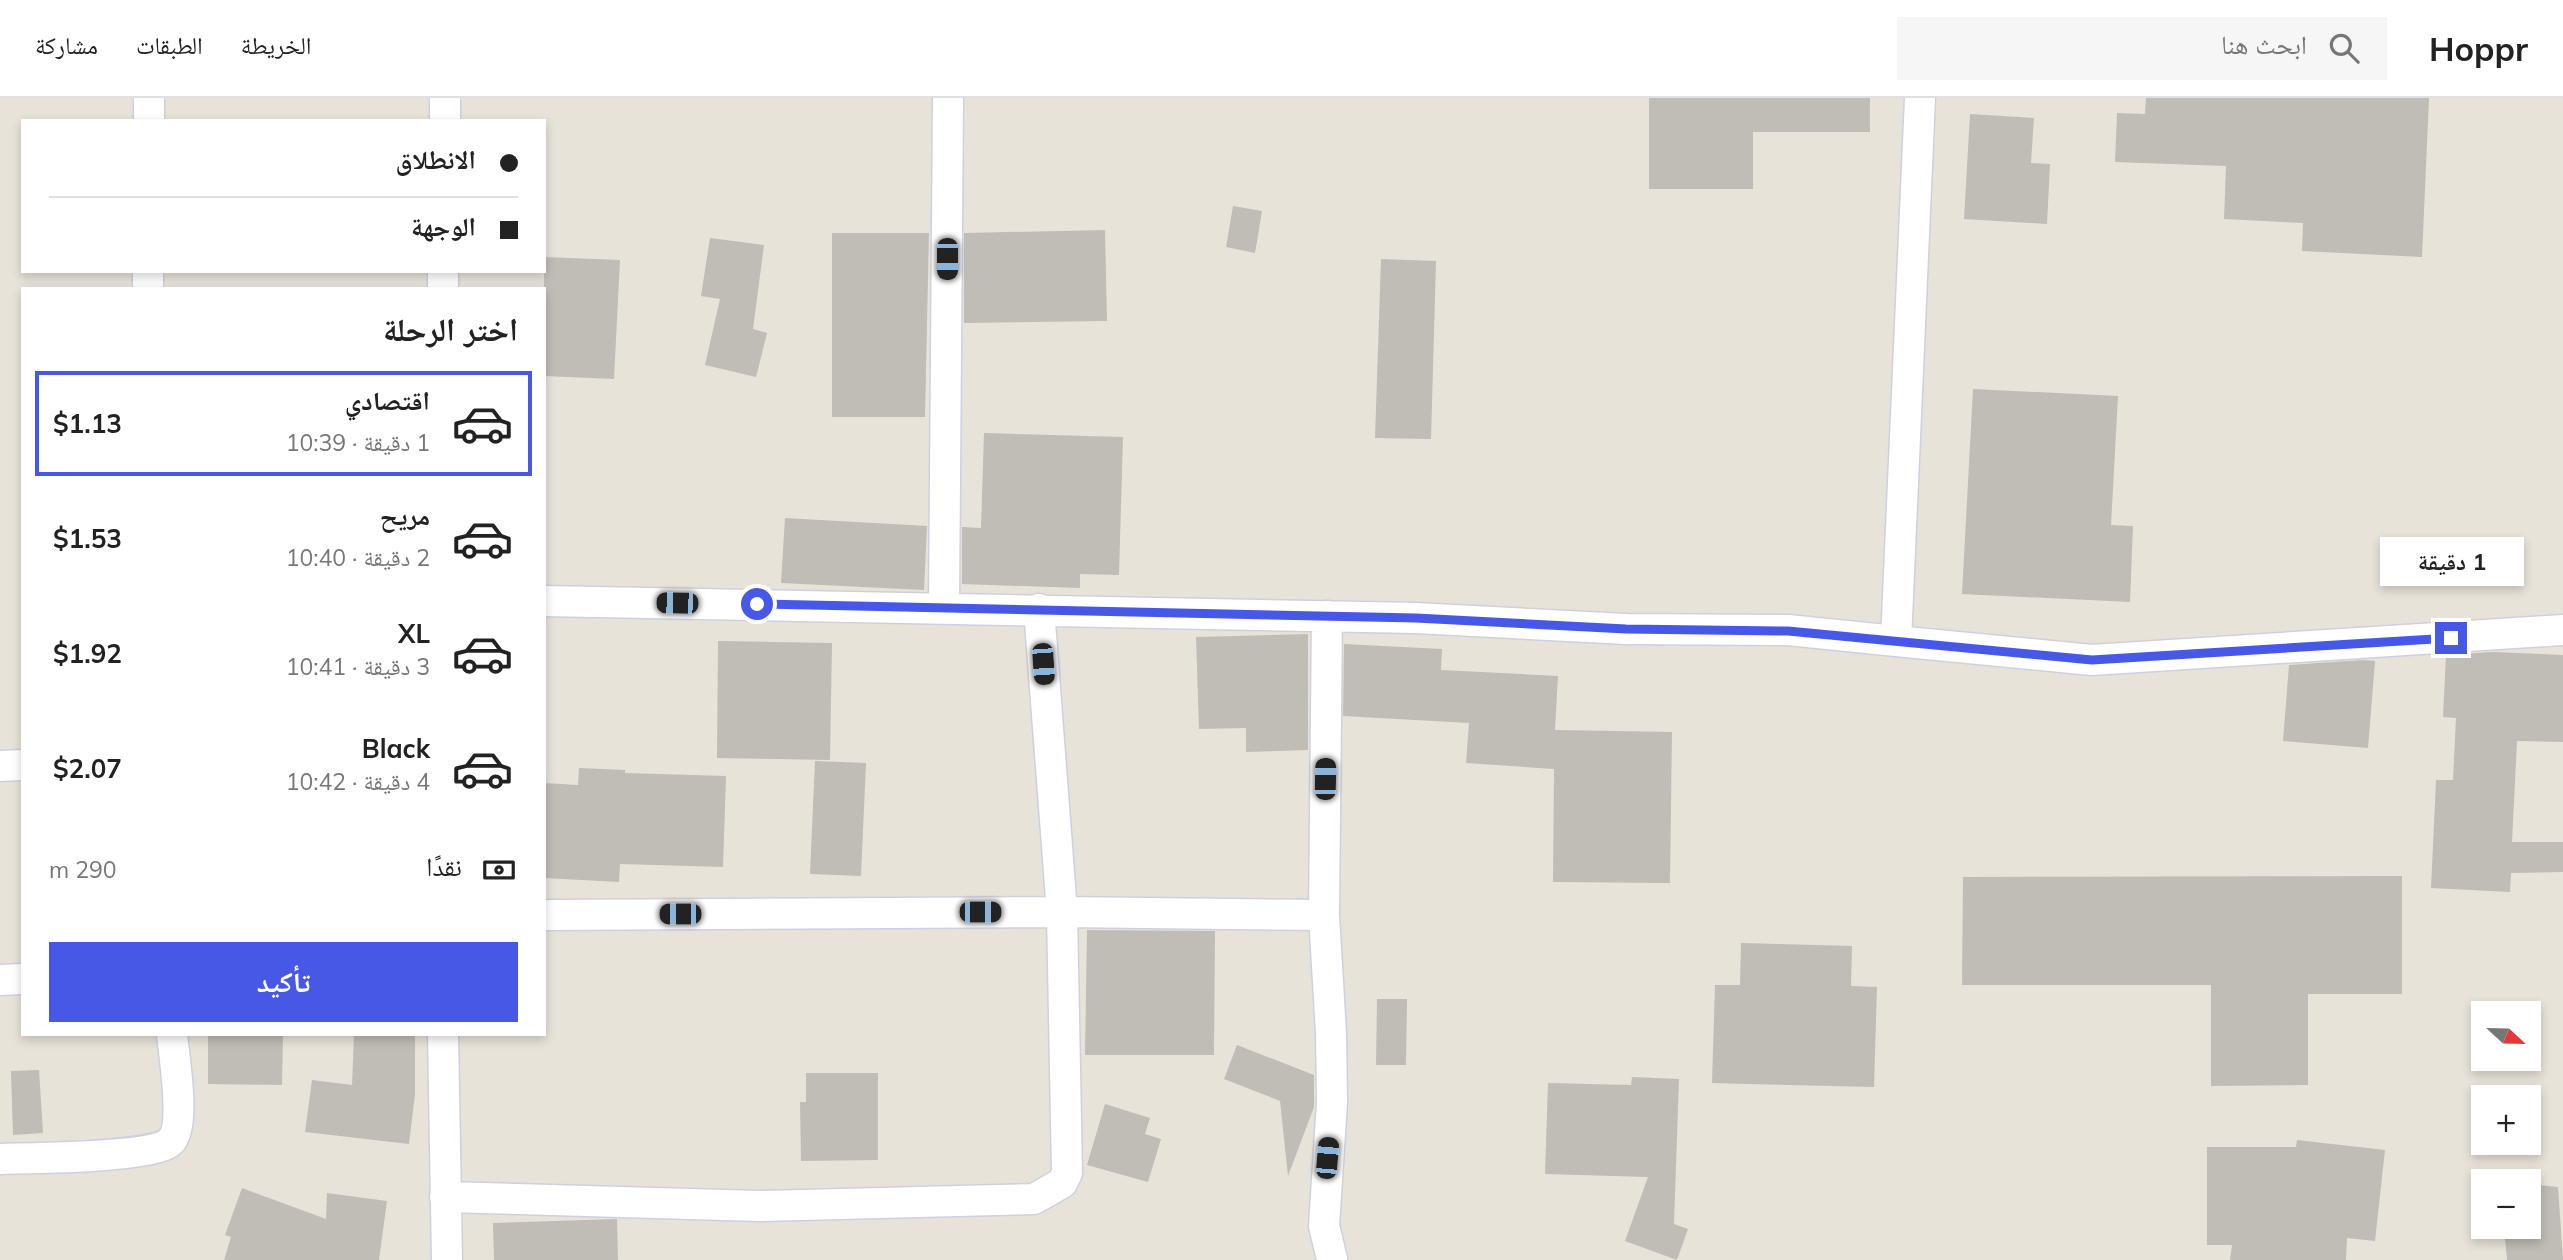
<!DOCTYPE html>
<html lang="ar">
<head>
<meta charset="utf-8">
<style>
  :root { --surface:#fff; --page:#f6f6f6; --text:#222; --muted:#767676; --line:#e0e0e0; --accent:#4758e7 }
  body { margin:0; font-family:Mulish,"Noto Naskh Arabic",sans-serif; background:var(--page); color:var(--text); direction:rtl; height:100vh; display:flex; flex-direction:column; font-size:26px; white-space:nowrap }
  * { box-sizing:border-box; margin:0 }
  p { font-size:23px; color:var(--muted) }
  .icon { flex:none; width:38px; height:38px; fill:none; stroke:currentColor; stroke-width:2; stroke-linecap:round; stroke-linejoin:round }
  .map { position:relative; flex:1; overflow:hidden; direction:ltr }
  .panel { position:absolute; left:21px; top:189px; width:525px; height:749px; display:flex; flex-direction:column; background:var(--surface); border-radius:0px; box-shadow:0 4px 10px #0003; direction:rtl }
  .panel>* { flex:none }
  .hud { position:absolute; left:21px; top:21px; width:525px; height:154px; border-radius:0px; box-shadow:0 4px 10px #0003; direction:rtl; display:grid; align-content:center; height:154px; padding:0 28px; background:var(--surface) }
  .needle { width:46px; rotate:112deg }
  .tools { position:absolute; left:2471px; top:903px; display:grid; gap:14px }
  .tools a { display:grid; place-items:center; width:70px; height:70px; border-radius:0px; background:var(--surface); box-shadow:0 4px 10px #0003; font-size:35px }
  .end { position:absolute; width:32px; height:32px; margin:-16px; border:9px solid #4758e7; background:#fff; box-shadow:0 0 0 4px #fff }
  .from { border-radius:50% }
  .bubble { position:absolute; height:49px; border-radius:0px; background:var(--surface); box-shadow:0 4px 10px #0003; font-size:23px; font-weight:700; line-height:49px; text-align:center; direction:rtl }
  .car { position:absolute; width:21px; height:42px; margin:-21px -10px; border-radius:9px; box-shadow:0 0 5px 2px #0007; background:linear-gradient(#222 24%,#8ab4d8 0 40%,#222 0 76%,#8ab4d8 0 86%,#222 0) }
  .hud b { display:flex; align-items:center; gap:24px; height:66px; font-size:26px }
  .hud b+b { border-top:2px solid var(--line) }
  .hud i { width:18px; height:18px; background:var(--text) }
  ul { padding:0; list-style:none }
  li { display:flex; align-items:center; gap:21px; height:105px; margin:0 14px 10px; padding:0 14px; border:4px solid transparent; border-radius:0px }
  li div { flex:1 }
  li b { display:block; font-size:26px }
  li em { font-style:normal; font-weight:700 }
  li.current { border-color:var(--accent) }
  li>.icon { width:63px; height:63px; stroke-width:1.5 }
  h2 { padding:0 28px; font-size:32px; line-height:84px }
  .pay { display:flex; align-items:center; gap:18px; height:77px; padding:0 28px; font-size:26px }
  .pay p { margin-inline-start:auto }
  .button { display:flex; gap:14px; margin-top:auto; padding:14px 28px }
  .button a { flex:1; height:80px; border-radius:0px; background:var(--accent); color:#fff; font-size:28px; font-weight:700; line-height:80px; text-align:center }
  header { display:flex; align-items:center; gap:42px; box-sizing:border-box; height:98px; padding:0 35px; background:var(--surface); border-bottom:2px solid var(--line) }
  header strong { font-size:33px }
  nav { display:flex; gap:38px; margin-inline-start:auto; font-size:24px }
  .search { width:490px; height:63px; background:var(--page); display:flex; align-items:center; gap:18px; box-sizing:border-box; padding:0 24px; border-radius:0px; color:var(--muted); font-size:26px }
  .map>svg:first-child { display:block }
  .building { fill:#c0bcb6 }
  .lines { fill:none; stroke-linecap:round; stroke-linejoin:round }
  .minor-casing { stroke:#cfd0de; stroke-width:33 }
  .minor { stroke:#fff; stroke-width:30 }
  .route { stroke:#4758e7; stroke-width:9 }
</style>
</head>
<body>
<header>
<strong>Hoppr</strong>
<div class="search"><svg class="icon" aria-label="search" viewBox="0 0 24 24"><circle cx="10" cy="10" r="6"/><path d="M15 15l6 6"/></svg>ابحث هنا</div>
<nav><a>الخريطة</a><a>الطبقات</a><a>مشاركة</a></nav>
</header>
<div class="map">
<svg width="2563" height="1162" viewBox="0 0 2563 1162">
  <rect width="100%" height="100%" fill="#e8e3d9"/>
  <!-- building -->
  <path class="building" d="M1649,0H1870V34H1753V91H1649Z
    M2146,0H2429L2422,159L2302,153L2303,125L2224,121L2226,68L2115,64L2117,15L2145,16Z
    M1970,16L2034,20L2031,65L2050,66L2047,126L1964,121Z
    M1233,108L1262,113L1255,155L1226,149Z
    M1105,132L1107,223L964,225V135Z
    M832,135H929L925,319H832Z
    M710,140L764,147L753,231L767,235L756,279L705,267L720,201L701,198Z
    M544,159L620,162L614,281L544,278Z
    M1381,161L1436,163L1431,341L1375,340Z
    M1973,291L2118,298L2111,427L2133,428L2130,504L1962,496Z
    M984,335L1123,339L1119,477L1080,476V490L962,486V429L981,430Z
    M785,420L927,428L924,492L781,485Z
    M1308,536V652L1246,654V630L1199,631L1196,539Z
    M718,543L832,545L830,662L717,660Z
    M1344,546L1442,551L1441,572L1558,578L1555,632L1672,634L1670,785L1553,784L1554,671L1466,665L1469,625L1343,618Z
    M2492,554L2563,557V644L2517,643L2512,744H2563V774L2511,775L2510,794L2431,790L2436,682H2453L2456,620L2443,619L2446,557Z
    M2363,562L2375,563L2368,650L2283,643L2289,567Z
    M815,663L866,665L861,778L810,776Z
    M579,670L625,672V675L726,678L723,769L620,766L619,784L544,780V685L578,687Z
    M2402,778V896H2308V987L2211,988V887H1962L1963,779Z
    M1087,832L1215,833L1214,957H1085Z
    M1741,845L1852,848L1851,888L1877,889L1874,989L1712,985L1715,887H1740Z
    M1377,901H1407L1406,967H1376Z
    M208,936H283L282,987L208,986Z
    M354,936L415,937V996L409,1046L305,1034L312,982L352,987Z
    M1237,947L1314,977V1009L1288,1078L1280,1003L1224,981Z
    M39,972L43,1035L13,1037L11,973Z
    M806,975H878V1062L801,1063L800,1004H806Z
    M1632,979L1679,981L1674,1126L1688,1131L1677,1162L1625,1143L1648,1079L1545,1076L1548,985L1631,987Z
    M1105,1006L1150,1020L1145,1036L1161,1041L1148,1084L1087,1067Z
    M2297,1042L2385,1052L2375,1143L2347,1140L2346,1162H2230L2232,1147H2207V1049H2296Z
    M2529,1086L2558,1089L2563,1162H2507L2504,1129H2529Z
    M242,1090L326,1121L327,1095L387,1103L379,1162H224L231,1139L225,1137Z
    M617,1121L618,1162H494L493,1125Z"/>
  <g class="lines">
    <!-- minor casing -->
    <g class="minor-casing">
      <path id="minor" d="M149,23V0
        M445,23V0
        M148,173V191
        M443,191V173
        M544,503L1416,520L1626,531L1788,532L1896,543L1920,0
        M944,509L948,0
        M1327,518L1324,817L1331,935L1332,1004L1324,1128L1332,1161
        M1896,543L2092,562L2563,532
        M0,668L23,667
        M544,817L1062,814L1324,817
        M0,882L23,881
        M443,936L447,1162
        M0,1061C28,1060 155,1060 171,1043C186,1027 174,959 172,936
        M445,1099L760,1108L1034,1101L1062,1085L1067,1075L1062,814L1039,511"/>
    </g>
    <!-- minor -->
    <use href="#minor" class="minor"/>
  </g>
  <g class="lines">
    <!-- route -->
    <path class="route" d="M757,506L1416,520L1626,531L1788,533L2092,562L2451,540"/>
  </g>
</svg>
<div class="tools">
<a><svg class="needle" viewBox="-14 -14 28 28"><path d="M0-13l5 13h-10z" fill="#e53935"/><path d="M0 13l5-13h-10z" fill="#767676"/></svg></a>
<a>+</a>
<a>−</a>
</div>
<i class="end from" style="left:757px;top:506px"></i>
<i class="end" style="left:2451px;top:540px"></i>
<div class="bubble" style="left:2380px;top:439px;width:144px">1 دقيقة</div>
<i class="car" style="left:947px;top:161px;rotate:180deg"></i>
<i class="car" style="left:677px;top:505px;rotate:271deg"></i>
<i class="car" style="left:1043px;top:566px;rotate:176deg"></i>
<i class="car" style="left:1325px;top:681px;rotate:1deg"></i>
<i class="car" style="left:980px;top:814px;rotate:90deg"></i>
<i class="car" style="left:680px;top:816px;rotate:270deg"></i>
<i class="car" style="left:1327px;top:1060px;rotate:5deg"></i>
<div class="hud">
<b><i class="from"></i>الانطلاق</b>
<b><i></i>الوجهة</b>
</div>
<section class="panel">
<h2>اختر الرحلة</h2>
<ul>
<li class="current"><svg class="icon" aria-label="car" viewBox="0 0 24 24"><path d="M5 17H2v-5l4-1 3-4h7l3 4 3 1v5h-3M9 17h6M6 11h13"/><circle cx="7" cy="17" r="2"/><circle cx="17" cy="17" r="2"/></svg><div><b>اقتصادي</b><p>1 دقيقة · 10:39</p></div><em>$1.13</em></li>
<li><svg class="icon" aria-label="car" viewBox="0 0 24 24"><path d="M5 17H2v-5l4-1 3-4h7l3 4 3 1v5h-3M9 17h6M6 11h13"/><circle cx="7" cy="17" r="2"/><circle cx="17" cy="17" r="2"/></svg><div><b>مريح</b><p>2 دقيقة · 10:40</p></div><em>$1.53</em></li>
<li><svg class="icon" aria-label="car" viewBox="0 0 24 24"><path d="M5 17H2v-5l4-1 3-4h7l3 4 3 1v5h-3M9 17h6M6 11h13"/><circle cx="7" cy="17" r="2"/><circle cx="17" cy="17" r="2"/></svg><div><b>XL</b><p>3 دقيقة · 10:41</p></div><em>$1.92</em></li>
<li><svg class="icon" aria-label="car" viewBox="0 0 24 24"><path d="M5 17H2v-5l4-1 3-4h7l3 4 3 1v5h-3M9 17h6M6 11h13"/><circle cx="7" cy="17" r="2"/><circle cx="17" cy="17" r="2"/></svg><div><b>Black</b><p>4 دقيقة · 10:42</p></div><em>$2.07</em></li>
</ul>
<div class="pay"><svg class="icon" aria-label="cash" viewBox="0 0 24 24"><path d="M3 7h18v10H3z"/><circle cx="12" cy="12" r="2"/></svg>نقدًا<p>290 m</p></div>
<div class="button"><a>تأكيد</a></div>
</section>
</div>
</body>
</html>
